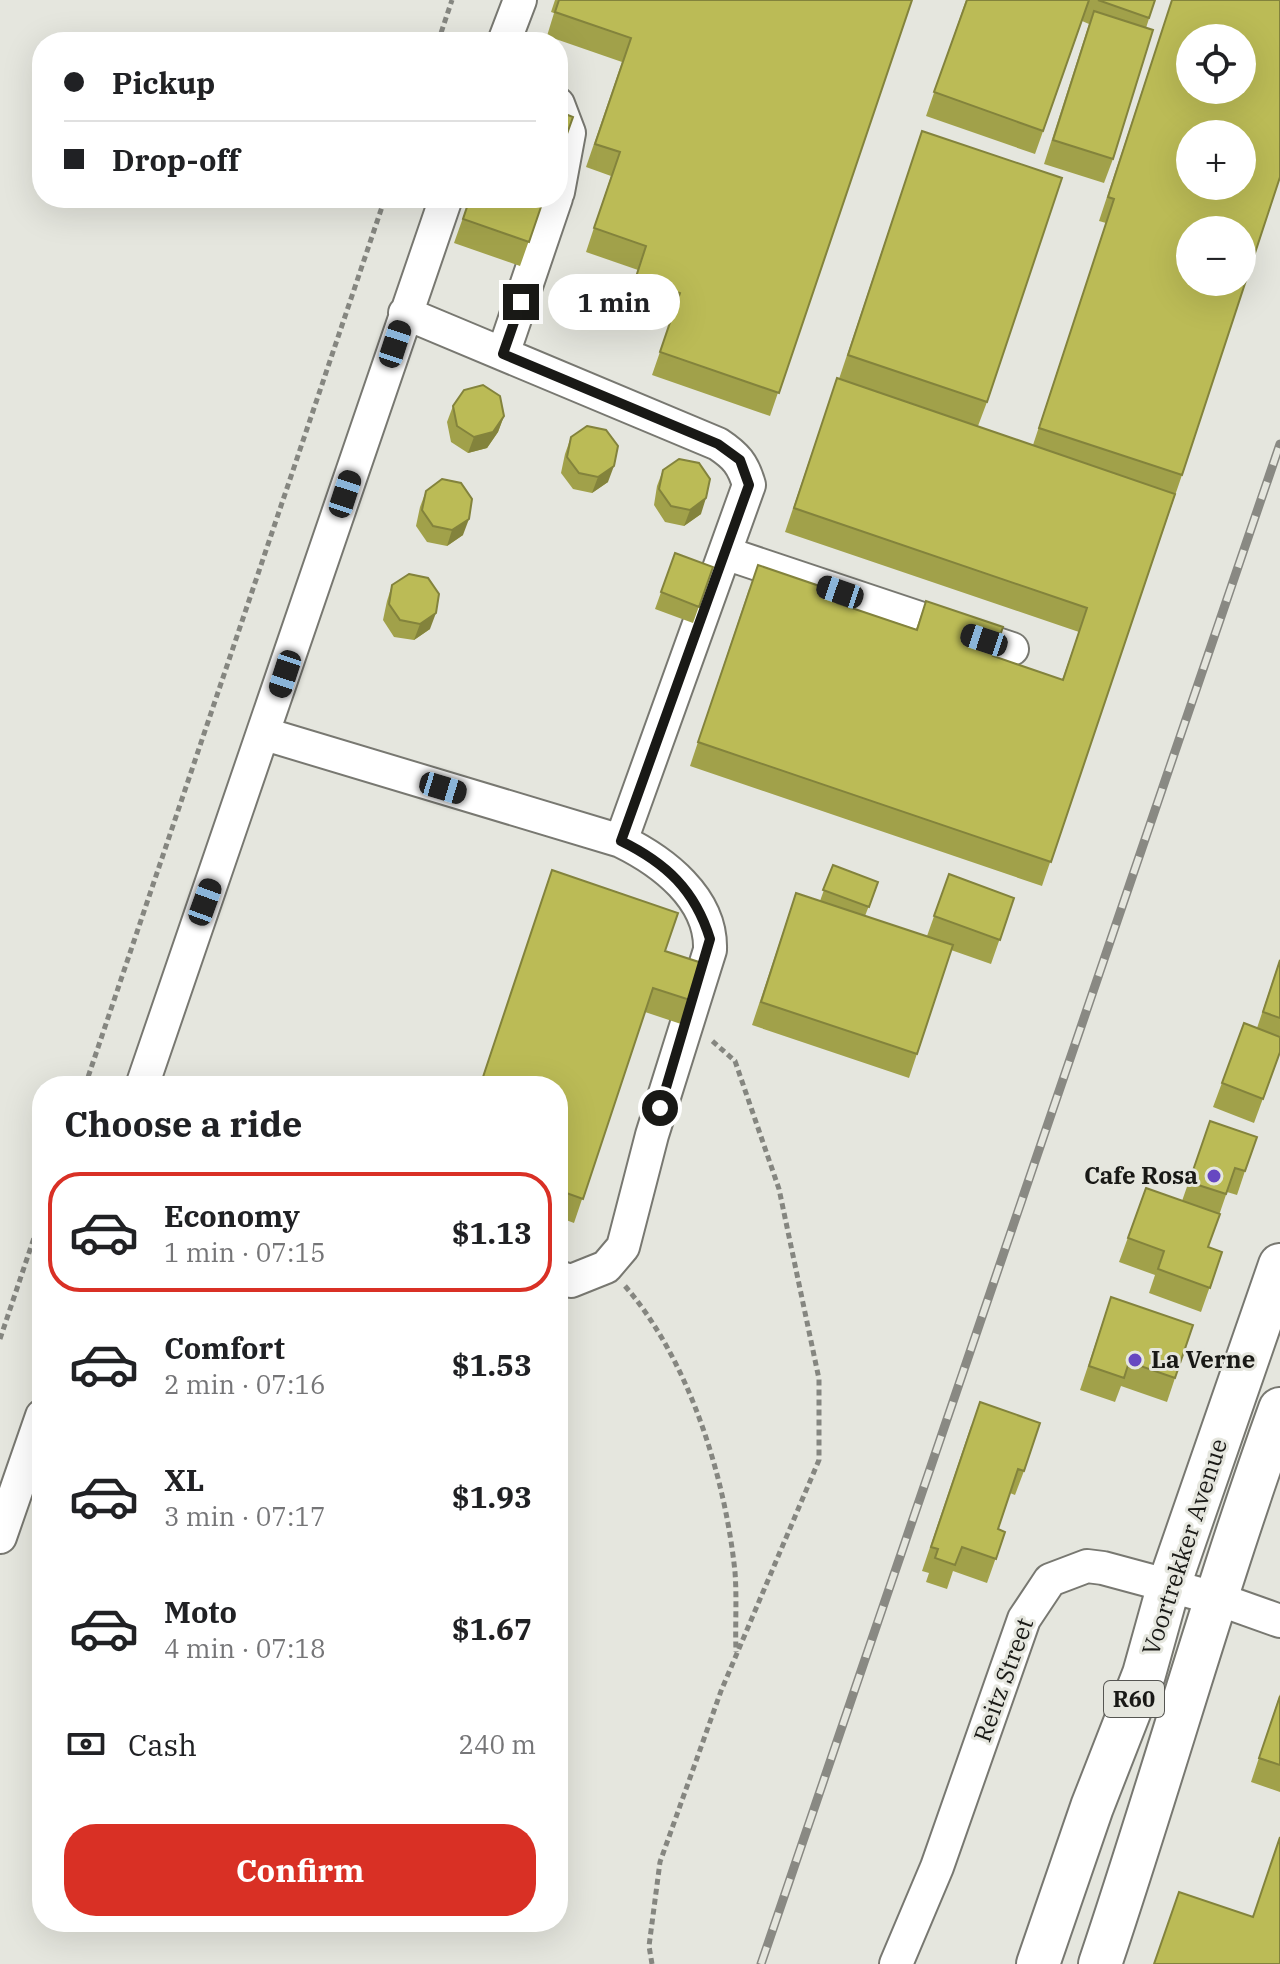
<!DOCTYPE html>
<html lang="en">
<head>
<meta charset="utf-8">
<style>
  :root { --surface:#fff; --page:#f6f6f6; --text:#202124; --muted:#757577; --line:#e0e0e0; --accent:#d93025 }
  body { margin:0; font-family:"IBM Plex Serif",serif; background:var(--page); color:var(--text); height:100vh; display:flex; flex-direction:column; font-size:30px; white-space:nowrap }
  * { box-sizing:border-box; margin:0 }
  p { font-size:26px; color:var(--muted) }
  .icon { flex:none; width:44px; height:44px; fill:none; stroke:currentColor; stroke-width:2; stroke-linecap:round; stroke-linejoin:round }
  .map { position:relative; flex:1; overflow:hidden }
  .side { position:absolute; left:32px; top:1076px; width:536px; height:856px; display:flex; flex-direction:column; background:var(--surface); border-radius:32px; box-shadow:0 8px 32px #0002 }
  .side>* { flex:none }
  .banner { position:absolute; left:32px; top:32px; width:536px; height:176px; border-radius:32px; box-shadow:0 8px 32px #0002; display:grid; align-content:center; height:176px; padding:0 32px; background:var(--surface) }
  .fabs { position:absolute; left:1176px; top:24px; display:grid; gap:16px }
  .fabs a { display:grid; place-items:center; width:80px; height:80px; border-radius:50%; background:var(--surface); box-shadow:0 8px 32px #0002; font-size:40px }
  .end { position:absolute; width:36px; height:36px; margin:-18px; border:10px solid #191916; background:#fff; box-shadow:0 0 0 4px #fff }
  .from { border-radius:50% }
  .bubble { position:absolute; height:56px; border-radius:28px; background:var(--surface); box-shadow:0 8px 32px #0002; font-size:26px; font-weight:700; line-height:56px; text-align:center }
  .car { position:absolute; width:24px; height:48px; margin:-24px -12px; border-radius:10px; box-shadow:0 0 6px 2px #0007; background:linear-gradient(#222 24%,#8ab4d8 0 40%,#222 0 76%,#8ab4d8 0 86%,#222 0) }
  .banner b { display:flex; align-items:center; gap:28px; height:76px; font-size:30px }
  .banner b+b { border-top:2px solid var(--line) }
  .banner i { width:20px; height:20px; background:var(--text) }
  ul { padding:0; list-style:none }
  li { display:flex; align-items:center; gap:24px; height:120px; margin:0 16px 12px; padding:0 16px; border:4px solid transparent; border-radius:32px }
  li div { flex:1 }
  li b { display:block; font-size:30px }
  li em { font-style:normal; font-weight:700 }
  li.current { border-color:var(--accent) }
  li>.icon { width:72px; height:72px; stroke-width:1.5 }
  h2 { padding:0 32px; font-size:36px; line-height:96px }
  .pay { display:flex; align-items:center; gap:20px; height:88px; padding:0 32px; font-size:30px }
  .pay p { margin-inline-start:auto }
  .primary-button { display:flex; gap:16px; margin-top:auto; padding:16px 32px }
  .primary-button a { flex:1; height:92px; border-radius:32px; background:var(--accent); color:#fff; font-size:32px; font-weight:700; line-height:92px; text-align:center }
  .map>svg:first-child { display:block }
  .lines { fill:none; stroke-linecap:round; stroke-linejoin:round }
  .minor-casing { stroke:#787871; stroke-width:36 }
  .major-casing { stroke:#787871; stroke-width:46 }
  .path { stroke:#858680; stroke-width:5; stroke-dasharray:6 4; stroke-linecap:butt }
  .minor { stroke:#fff; stroke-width:32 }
  .major { stroke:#fff; stroke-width:42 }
  .rail-casing { stroke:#898983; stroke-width:9 }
  .rail { stroke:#e5e6de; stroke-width:6; stroke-dasharray:18; stroke-linecap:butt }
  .wall { fill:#a1a14a }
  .shaded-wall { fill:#83833c }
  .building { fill:#bbbb56; stroke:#83833c; stroke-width:2; fill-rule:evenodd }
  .route { stroke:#191916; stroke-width:10 }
  .poi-dot { fill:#6748c1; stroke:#e5e6de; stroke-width:3 }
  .labels { text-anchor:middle; stroke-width:6; stroke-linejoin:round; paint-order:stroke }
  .shield { fill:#e5e6de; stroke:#565652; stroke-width:2 }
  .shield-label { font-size:22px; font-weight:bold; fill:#191916 }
  .poi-label { font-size:24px; font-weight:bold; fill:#191916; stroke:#e5e6de; text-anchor:end }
  .street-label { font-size:24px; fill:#191916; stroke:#e5e6de }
</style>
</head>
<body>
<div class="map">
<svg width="1280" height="1964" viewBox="0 0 1280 1964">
  <rect width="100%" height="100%" fill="#e5e6de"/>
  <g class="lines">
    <!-- minor casing -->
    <g class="minor-casing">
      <path id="minor" d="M504,42L520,0
        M558,104L569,133L558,192
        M405,313L718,444C736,456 743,464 749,485L621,841
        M503,354L556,198
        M725,553L1012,649
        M265,734L621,841C662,861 712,898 710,950L652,1135L623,1247L606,1267L571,1281L558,1277
        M142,1086L446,198
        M0,1537L42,1416
        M896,1964L937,1867L1024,1619L1050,1580L1087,1566L1103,1568L1218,1599L1280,1621"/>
    </g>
    <!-- major casing -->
    <g class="major-casing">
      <path id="major" d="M1038,1964L1092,1807L1144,1674L1168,1588L1280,1265
        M1100,1964C1162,1780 1214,1592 1280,1409"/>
    </g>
    <!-- path -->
    <path class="path" d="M438,42L452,0
      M85,1086L385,198
      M625,1286C689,1360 725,1476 735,1572C737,1598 735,1626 736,1652
      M0,1339L42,1214
      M652,1964L649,1946L660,1862L721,1691L819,1460V1379L779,1189L735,1061L710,1039"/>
    <!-- minor -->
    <use href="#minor" class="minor"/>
    <!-- major -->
    <use href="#major" class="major"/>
    <!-- rail casing -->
    <g class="rail-casing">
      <path id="rail" d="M761,1964L1280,444"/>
    </g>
    <!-- rail -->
    <use href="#rail" class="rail"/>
  </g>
  <!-- wall -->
  <path class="wall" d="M555,0H912L770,416L652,375L672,317L627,301L638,270L586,252L611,176L586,167L622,62L547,36L554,13L551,12Z
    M966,0H1155L1146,28L1113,159L1104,183L1044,164L1089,24L1082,21L1035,154L926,116Z
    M1172,0H1280L1182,475L1042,886L690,766L749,589L837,603L916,629L926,601L993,656L1062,680L1079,632L785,532L837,378L1033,445L1106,223L1099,221Z
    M922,131L987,402L978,426L839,379Z
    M470,198H544L520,266L454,243Z
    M453,406L504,416L498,432L487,448L468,453L451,442L447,422Z
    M571,437L608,482L592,493L573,489L561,473L565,454Z
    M663,470L701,514L684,526L665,522L654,505L657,486Z
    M426,491L463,535L447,546L427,542L416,526L420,507Z
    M675,553L713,567L693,623L655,609Z
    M392,585L430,629L414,640L394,637L383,620L387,601Z
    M833,865L878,882L865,916L927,936L949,874L1014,898L991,964L951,950L909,1078L752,1025L796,893L820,901Z
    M552,870L665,951L690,1000L681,1024L645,1012L574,1223L558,1217V1086H480Z
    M1280,959V1052L1254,1123L1213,1107L1244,1023L1257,1028Z
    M1210,1121L1245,1171L1237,1195L1227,1192L1208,1247L1222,1252L1201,1312L1149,1293L1155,1275L1119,1262L1146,1188L1182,1201Z
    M1111,1297L1175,1378L1167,1402L1121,1386L1115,1402L1080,1390Z
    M971,1426L1024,1471L1015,1495L1010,1493L998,1529L1005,1532L987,1583L953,1571L947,1589L926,1582L929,1573L922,1571Z
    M1280,1694V1792L1251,1782Z"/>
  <!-- shaded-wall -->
  <path class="shaded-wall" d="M504,416L498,432L487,448L468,453L474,437Z
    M614,466L608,482L592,493L598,477Z
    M706,498L701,514L684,526L690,510Z
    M469,519L463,535L447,546L452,530Z
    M436,613L430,629L414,640L420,624Z"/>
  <!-- building -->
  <path class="building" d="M559,0H912L779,393L660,352L680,293L636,277L646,246L594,228L620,152L595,144L631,38L555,12Z
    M967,0H1089L1043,131L934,92Z
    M1098,0H1155L1149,18Z
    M1172,0H1280V177L1182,475L1039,428L1114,199L1108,197ZM1190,38H1242V90H1190ZM1190,134H1242V186H1190ZM1190,230H1242V282H1190Z
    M1094,11L1153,30L1113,159L1053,140Z
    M558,111L573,117L558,159Z
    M922,131L1062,178L987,402L848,355Z
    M470,198H544L529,242L463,219Z
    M837,378L1175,494L1051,862L698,742L758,565L840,593L837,603L917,630L926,601L1003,627L993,656L1063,680L1087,608L794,508Z
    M483,385L500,396L504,416L493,432L474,437L457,426L453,406L464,390Z
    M587,426L606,430L618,446L614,466L598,477L579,473L567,457L571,437Z
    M679,459L699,463L710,479L706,498L690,510L671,506L659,489L663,470Z
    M442,479L461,483L472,499L469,519L452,530L433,526L422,510L426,491Z
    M675,553L713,567L699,607L661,592Z
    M409,574L428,578L439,594L436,613L420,624L400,620L389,604L392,585Z
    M833,865L878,882L869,907L823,890Z
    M552,870L678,913L665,951L702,963L690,1000L653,988L583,1199L558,1190V1086H480Z
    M949,874L1014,898L1000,940L934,916Z
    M796,893L953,945L917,1054L761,1002Z
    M1280,960V1018L1263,1012Z
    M1244,1023L1280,1037V1052L1263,1099L1222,1083Z
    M1210,1121L1257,1137L1245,1171L1235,1168L1226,1194L1189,1182Z
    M1146,1188L1220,1214L1208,1247L1222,1252L1210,1288L1158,1269L1164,1251L1128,1238Z
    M1111,1297L1193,1325L1175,1378L1129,1362L1124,1378L1089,1366Z
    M980,1402L1040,1423L1024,1471L1018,1469L998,1529L1005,1532L996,1559L962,1547L955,1565L935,1558L938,1549L931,1547Z
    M1280,1696V1765L1259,1758Z
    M1280,1837V1964H1154L1179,1892L1253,1917Z"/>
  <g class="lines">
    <!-- route -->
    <path class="route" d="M521,302L503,354L718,444L740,460L749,485L621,841C666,863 695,890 710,939L660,1108"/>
  </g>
  <!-- markers -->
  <g class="poi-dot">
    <circle cx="1214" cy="1176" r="8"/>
    <circle cx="1135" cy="1360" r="8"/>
  </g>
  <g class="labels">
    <!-- shield labels -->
    <rect class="shield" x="1104" y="1681" width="60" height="36" rx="6"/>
    <g class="shield-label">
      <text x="1134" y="1707">R60</text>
    </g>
    <!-- poi labels -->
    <g class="poi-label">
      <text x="1198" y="1184">Cafe Rosa</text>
      <text x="1151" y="1368" text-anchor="start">La Verne</text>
    </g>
    <!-- street labels -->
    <g class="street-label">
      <text transform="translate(1185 1547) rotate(-72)" y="8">Voortrekker Avenue</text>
      <text transform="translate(1004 1680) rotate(-70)" y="8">Reitz Street</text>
    </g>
  </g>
</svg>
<div class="fabs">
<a><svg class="icon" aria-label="locate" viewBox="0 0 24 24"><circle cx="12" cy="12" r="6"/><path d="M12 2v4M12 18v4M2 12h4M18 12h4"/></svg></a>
<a>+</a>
<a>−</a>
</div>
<i class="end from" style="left:660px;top:1108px"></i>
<i class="end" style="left:521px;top:302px"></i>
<div class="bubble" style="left:548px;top:274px;width:132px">1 min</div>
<i class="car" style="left:395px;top:344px;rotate:18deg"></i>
<i class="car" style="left:345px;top:494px;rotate:18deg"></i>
<i class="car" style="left:840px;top:592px;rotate:289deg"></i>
<i class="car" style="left:984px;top:640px;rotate:288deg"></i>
<i class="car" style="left:285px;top:674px;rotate:198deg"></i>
<i class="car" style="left:443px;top:788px;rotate:107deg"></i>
<i class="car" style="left:205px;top:902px;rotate:20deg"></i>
<div class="banner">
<b><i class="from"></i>Pickup</b>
<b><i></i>Drop-off</b>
</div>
<section class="side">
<h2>Choose a ride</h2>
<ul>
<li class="current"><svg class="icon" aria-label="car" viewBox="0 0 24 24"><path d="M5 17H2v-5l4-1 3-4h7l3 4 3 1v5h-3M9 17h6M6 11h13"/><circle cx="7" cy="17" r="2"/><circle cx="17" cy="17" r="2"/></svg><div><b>Economy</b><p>1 min · 07:15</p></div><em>$1.13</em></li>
<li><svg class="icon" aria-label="car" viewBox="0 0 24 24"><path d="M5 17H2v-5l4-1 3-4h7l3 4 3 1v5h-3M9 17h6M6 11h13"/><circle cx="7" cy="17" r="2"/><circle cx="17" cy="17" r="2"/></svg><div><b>Comfort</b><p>2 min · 07:16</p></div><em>$1.53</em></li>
<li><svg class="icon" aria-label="car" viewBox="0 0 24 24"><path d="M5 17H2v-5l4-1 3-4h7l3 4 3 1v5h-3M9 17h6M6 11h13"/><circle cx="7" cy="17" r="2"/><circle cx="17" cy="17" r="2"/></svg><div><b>XL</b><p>3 min · 07:17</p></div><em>$1.93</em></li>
<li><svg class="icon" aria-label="car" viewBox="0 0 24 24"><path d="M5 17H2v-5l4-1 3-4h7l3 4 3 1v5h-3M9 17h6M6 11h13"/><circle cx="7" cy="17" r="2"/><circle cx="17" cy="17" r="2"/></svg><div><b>Moto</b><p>4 min · 07:18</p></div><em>$1.67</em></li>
</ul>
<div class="pay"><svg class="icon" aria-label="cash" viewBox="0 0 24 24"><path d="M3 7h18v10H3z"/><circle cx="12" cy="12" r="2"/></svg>Cash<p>240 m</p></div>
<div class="primary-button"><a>Confirm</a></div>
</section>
</div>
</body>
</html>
